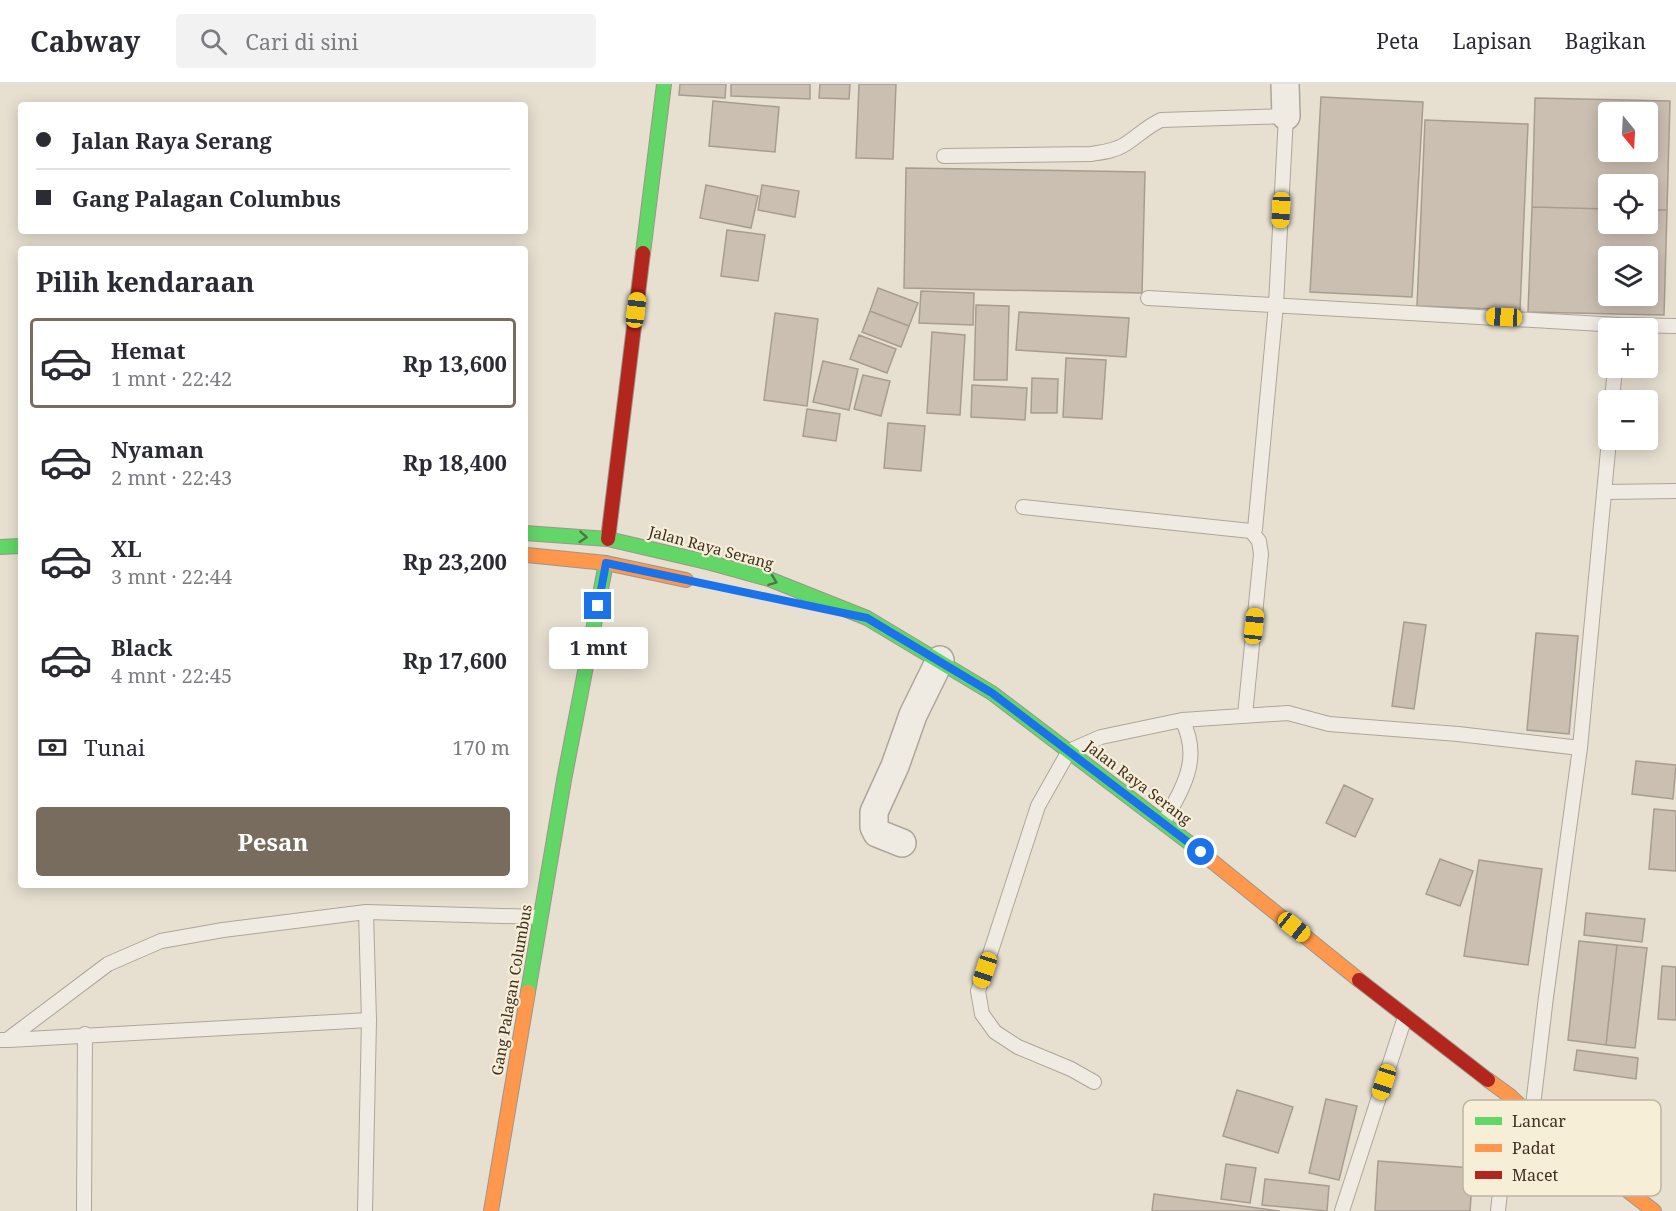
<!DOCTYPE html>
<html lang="id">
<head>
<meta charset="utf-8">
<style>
  :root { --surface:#fff; --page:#f2f2f3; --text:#2b2b33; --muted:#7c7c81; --line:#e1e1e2; --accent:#786c5e }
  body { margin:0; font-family:"Noto Serif",serif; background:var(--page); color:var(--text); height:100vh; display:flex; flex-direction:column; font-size:22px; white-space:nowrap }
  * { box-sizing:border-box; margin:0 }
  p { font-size:20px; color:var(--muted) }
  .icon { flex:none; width:33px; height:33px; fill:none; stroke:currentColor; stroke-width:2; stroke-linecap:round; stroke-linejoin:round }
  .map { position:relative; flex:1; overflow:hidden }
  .sheet { position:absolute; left:18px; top:162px; width:510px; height:642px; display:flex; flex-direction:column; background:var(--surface); border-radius:6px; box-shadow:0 3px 15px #0003 }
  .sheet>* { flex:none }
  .banner { position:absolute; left:18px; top:18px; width:510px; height:132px; border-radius:6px; box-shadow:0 3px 15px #0003; display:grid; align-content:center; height:132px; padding:0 18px; background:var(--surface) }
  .needle { width:39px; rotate:162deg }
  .controls { position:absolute; left:1598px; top:18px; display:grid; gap:12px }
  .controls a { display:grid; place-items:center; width:60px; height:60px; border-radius:6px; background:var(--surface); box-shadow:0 3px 15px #0003; font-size:30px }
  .end { position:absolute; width:27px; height:27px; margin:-14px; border:8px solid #1a73e8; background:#fff; box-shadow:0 0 0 3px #fff }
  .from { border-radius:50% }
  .bubble { position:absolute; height:42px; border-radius:6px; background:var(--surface); box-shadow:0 3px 15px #0003; font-size:20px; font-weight:700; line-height:42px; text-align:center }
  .car { position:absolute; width:18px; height:36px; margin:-18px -9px; border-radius:8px; box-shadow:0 0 4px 2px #0007; background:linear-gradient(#f5c518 24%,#345 0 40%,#f5c518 0 76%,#345 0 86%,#f5c518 0) }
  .banner b { display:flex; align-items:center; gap:21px; height:57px; font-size:22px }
  .banner b+b { border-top:2px solid var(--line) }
  .banner i { width:15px; height:15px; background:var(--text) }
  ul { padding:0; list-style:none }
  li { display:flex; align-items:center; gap:18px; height:90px; margin:0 12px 9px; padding:0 6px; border:3px solid transparent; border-radius:6px }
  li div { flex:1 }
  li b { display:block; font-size:22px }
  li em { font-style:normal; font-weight:700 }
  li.active { border-color:var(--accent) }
  li>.icon { width:54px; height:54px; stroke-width:1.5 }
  h2 { padding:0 18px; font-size:27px; line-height:72px }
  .pay { display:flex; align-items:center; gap:15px; height:66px; padding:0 18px; font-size:22px }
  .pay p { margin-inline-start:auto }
  .button { display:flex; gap:12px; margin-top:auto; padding:12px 18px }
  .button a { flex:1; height:69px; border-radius:6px; background:var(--accent); color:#fff; font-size:24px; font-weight:700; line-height:69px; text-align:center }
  header { display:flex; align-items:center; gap:36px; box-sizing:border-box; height:84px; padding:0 30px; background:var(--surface); border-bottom:2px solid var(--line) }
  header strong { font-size:28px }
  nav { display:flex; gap:33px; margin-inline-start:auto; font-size:21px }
  .search { width:420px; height:54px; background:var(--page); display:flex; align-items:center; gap:15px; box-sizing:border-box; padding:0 21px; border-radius:6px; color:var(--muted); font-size:22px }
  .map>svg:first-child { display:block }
  .building { fill:#cbbfb2; stroke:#a89c90; stroke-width:1.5; fill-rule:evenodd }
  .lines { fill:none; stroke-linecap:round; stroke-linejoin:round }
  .lane-casing { stroke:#ada599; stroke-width:16 }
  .street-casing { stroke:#ada599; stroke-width:30 }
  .fast-casing { stroke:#9c958a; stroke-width:16 }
  .slow-casing { stroke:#9c958a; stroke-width:16 }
  .jam-casing { stroke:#9c958a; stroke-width:16 }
  .lane { stroke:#efebe3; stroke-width:14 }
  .street { stroke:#efebe3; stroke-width:27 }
  .fast { stroke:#63d668; stroke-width:14 }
  .slow { stroke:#ff974d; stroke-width:14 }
  .jam { stroke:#b3261e; stroke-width:14 }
  .oneway { stroke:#4e7a40 }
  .route { stroke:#1a73e8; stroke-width:8 }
  .labels { text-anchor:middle; stroke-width:4.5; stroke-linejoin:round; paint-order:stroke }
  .street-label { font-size:15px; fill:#3d2e20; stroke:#f7eed8 }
  .key { fill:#f7eed8; stroke:#bfb4a1; stroke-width:1.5 }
  .key-label { font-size:16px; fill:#3d2e20 }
</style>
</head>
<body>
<header>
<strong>Cabway</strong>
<div class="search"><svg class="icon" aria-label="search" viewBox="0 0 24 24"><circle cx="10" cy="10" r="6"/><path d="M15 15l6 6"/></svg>Cari di sini</div>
<nav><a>Peta</a><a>Lapisan</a><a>Bagikan</a></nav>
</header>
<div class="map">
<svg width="1676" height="1127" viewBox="0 0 1676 1127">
  <rect width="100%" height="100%" fill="#e7e0d1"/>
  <!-- building -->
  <path class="building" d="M680,0H726L725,14L679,11Z
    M731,0H810V15L731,12Z
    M820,0H850L849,15L819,14Z
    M859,0H896L893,75L856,74Z
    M1321,13L1423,18L1412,213L1310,208Z
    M1535,14L1670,17L1667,126H1647V100H1608V125L1532,123ZM1608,28H1647V68H1608Z
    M713,17L779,23L775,68L709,62Z
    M1425,36L1528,40L1520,226L1417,222Z
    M906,84L1145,88L1142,209L904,204Z
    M706,101L758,112L751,144L700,134Z
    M762,101L799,107L795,133L758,126Z
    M1532,123L1608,125V140H1647V126H1667L1664,231L1528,228ZM1608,172H1647V212H1608Z
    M727,146L765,151L758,197L721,192Z
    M878,204L918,219L909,242L870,227Z
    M921,207L974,209L973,241L919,239Z
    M976,221L1009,222L1007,296H974Z
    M870,227L909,242L901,263L862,248Z
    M1019,228L1129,234L1126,273L1016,266Z
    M775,229L818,235L807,322L764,316Z
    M932,248L965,251L960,331L927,329Z
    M859,251L896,265L887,289L850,275Z
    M1066,274L1106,276L1102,335L1063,333Z
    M823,277L858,285L849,326L813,318Z
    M863,291L890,297L881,332L854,325Z
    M1032,294L1058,295L1057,329H1031Z
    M972,301L1027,304L1025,336L971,333Z
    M807,325L840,330L836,357L803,352Z
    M888,339L925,342L921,387L884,384Z
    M1404,538L1426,541L1414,625L1392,622Z
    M1536,549L1578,552L1569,650L1527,646Z
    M1636,677L1676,681L1673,715L1632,710Z
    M1344,701L1373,715L1355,753L1326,739Z
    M1654,725L1676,727V787L1649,785Z
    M1440,775L1473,787L1460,822L1426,810Z
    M1479,776L1542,785L1528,881L1464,872Z
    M1586,829L1645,835L1642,858L1584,851Z
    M1579,857L1617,861L1606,961L1568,956Z
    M1617,861L1647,864L1635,964L1606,961Z
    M1662,882L1676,883V936L1658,935Z
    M1577,966L1638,974L1636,995L1574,986Z
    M1237,1006L1293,1023L1278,1069L1223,1052Z
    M1326,1015L1357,1022L1339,1096L1309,1089Z
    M1378,1077L1473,1084L1470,1127H1375Z
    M1226,1080L1256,1084L1250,1119L1221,1115Z
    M1265,1095L1329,1102L1327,1127L1262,1121Z
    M1154,1110L1280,1127H1152Z"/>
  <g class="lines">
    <!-- lane casing -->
    <g class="lane-casing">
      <path id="lane" d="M944,72L1091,70C1103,68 1114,67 1124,61C1137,53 1146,43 1161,36L1286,32L1276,220L1255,445L1251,447L1023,423
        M1148,214L1619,241L1618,244
        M1619,241L1676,242
        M1612,316L1615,284
        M1604,408L1676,407
        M1245,631L1261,470L1259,457L1251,447
        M1164,738C1183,703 1202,675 1182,636
        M0,956H7L108,880L161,857L223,846L366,828L540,833
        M9,956L369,936
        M1094,998L1071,985L1018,963L995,948L982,930L978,907L1038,722L1069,667L1101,653L1182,636L1288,629L1329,640L1458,650L1580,664
        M1532,1030L1546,913L1580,664L1609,356
        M84,1127L85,950
        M365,1127L369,936L366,828
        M1342,1127L1405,933
        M1498,1127L1510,1015"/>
    </g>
    <!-- street casing -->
    <g class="street-casing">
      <path id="street" d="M1285,0L1286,32
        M902,759L877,749L874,743V728L895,682L913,631L940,576"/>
    </g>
    <!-- fast casing -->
    <g class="fast-casing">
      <path id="fast" d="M643,169L664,0
        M525,449L608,455L711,479L769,495L867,534L992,609L1192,761
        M0,463L21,462
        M528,908L564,696L606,479"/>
    </g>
    <!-- slow casing -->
    <g class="slow-casing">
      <path id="slow" d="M527,471L606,479L686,496
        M1192,761L1359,896
        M1488,996L1510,1012L1532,1033L1654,1127
        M491,1127L528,908"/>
    </g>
    <!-- jam casing -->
    <g class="jam-casing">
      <path id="jam" d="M608,455L643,169
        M1359,896L1488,996"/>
    </g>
    <!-- lane -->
    <use href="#lane" class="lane"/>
    <!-- street -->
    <use href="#street" class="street"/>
    <!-- fast -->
    <use href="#fast" class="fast"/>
    <!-- slow -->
    <use href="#slow" class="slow"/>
    <!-- jam -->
    <use href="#jam" class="jam"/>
  </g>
  <!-- one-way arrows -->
  <defs><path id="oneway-chevron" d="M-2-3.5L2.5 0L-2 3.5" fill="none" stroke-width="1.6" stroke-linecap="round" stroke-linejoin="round" transform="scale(1.5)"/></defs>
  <g class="oneway">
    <use href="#oneway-chevron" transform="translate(583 453) rotate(4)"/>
    <use href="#oneway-chevron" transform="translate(773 497) rotate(20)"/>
  </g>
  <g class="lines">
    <!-- route -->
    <path class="route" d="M598,522L606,479L867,534L992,609L1201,768"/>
  </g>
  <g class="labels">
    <!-- street labels -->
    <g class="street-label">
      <text transform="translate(711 464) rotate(15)" y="5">Jalan Raya Serang</text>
      <text transform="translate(1138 699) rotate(37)" y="5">Jalan Raya Serang</text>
      <text transform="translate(512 906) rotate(-80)" y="5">Gang Palagan Columbus</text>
    </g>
  </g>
  <!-- legend -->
  <rect x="1463" y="1016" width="198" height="96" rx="9" class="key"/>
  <rect x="1475" y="1033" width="27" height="8" fill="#63d668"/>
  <rect x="1475" y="1060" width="27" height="8" fill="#ff974d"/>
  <rect x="1475" y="1087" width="27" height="8" fill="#b3261e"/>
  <g class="key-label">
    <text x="1512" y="1043">Lancar</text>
    <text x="1512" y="1070">Padat</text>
    <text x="1512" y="1097">Macet</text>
  </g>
</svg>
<div class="controls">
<a><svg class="needle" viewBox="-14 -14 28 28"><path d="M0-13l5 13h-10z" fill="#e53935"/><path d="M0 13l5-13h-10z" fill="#7c7c81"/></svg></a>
<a><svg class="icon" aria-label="locate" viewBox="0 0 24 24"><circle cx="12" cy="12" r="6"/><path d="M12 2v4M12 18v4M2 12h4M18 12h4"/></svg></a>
<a><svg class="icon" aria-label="layers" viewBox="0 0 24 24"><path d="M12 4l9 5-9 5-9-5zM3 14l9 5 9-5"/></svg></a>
<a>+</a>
<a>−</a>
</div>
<i class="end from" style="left:1201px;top:768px"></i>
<i class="end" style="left:598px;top:522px"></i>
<div class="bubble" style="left:549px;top:543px;width:99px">1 mnt</div>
<i class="car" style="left:1281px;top:126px;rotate:183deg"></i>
<i class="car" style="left:636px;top:226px;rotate:7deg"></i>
<i class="car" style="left:1504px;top:233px;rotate:273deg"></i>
<i class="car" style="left:1254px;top:542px;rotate:6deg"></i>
<i class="car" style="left:1294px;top:843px;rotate:129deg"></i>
<i class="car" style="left:985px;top:886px;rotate:198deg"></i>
<i class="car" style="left:1384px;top:998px;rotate:198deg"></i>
<div class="banner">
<b><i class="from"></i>Jalan Raya Serang</b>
<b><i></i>Gang Palagan Columbus</b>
</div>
<section class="sheet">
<h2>Pilih kendaraan</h2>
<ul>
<li class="active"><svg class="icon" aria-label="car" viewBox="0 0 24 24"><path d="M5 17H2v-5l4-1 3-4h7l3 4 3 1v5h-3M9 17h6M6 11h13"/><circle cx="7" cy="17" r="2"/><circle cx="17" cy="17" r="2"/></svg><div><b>Hemat</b><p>1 mnt · 22:42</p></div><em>Rp 13,600</em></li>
<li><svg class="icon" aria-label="car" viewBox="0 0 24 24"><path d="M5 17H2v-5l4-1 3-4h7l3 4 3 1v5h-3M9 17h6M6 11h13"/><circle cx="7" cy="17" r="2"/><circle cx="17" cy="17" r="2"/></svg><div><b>Nyaman</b><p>2 mnt · 22:43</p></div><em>Rp 18,400</em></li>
<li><svg class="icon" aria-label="car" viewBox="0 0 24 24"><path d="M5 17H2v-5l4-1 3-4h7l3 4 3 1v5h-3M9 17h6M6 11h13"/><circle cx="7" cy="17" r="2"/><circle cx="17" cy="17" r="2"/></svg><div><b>XL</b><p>3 mnt · 22:44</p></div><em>Rp 23,200</em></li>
<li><svg class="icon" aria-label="car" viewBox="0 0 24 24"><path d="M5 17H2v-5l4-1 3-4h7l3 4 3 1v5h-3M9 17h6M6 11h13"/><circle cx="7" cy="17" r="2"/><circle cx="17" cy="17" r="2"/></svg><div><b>Black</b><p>4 mnt · 22:45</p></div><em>Rp 17,600</em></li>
</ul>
<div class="pay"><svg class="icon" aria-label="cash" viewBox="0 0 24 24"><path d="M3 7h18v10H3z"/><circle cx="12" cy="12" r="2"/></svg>Tunai<p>170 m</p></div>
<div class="button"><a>Pesan</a></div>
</section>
</div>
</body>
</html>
